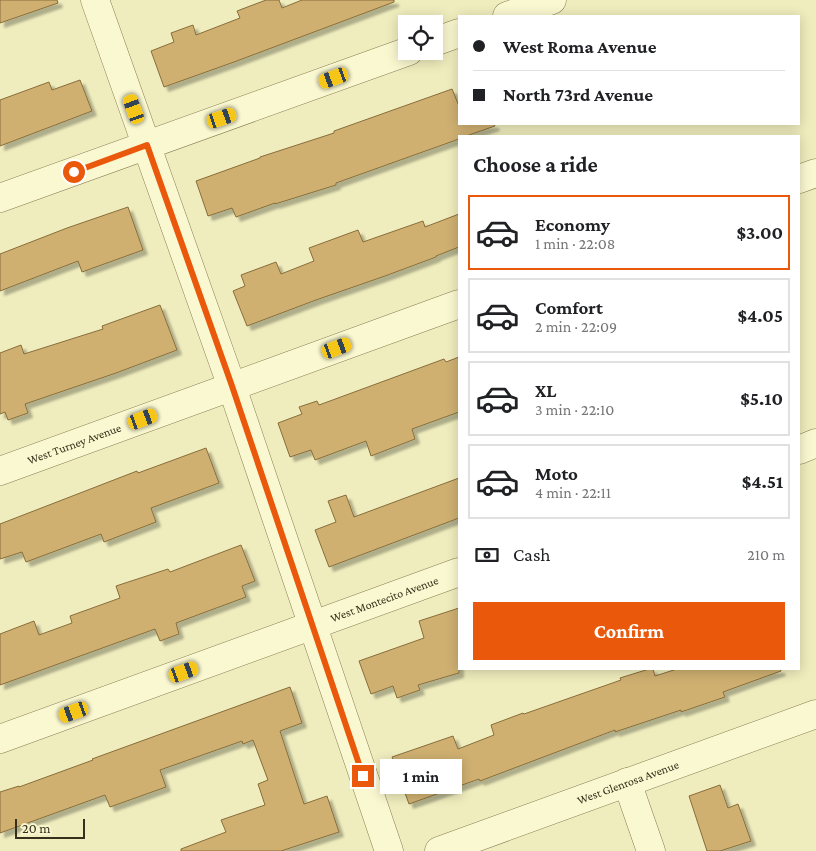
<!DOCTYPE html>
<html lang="en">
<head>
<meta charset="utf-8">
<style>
  :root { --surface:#fff; --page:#f2f2f2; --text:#202124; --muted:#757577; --line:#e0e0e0; --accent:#ea580c }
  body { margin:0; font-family:"Crimson Pro",serif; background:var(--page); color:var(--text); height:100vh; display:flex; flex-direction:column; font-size:19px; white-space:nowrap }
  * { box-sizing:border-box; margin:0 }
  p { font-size:16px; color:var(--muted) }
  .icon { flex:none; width:28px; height:28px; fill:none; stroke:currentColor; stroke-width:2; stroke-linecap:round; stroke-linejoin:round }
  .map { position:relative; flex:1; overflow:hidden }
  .panel { position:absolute; left:458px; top:135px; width:342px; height:535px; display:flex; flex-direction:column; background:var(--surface); border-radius:0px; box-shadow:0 2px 12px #0003 }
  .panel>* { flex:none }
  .top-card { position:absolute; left:458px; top:15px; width:342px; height:110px; border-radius:0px; box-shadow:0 2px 12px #0003; display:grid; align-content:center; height:110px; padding:0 15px; background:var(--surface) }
  .buttons { position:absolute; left:398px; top:15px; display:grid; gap:10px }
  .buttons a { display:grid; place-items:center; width:45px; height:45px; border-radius:0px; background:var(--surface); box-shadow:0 2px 12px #0003; font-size:25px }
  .scale { position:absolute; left:15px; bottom:12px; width:70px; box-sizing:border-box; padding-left:5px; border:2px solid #362f1b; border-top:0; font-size:14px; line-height:18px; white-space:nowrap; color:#362f1b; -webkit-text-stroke:4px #f7f5cd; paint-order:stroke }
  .end { position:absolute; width:22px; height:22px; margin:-11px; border:6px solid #ea580c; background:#fff; box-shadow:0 0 0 2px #fff }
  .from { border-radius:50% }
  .bubble { position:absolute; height:35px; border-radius:0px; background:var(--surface); box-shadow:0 2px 12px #0003; font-size:16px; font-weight:700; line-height:35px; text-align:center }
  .car { position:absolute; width:15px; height:30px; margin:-15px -8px; border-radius:6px; box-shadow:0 0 4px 1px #0007; background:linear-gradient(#f5c518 24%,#345 0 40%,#f5c518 0 76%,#345 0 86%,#f5c518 0) }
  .top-card b { display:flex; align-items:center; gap:18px; height:48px; font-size:19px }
  .top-card b+b { border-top:1px solid var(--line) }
  .top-card i { width:12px; height:12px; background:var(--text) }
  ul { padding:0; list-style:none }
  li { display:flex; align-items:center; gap:15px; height:75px; margin:0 10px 8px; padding:0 5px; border:2px solid var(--line); border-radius:0px }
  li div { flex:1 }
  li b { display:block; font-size:19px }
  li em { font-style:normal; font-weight:700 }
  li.on { border-color:var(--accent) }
  li>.icon { width:45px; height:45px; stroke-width:1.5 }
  h2 { padding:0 15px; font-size:22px; line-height:60px }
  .pay { display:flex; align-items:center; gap:12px; height:55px; padding:0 15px; font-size:19px }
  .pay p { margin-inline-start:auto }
  .cta { display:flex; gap:10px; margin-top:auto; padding:10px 15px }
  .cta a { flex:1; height:58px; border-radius:0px; background:var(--accent); color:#fff; font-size:20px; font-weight:700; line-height:58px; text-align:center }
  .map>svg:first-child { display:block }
  .building { fill:#cfb071; stroke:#886d3a; filter:url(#shadow) }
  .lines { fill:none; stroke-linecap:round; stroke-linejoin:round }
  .minor-casing { stroke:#887d56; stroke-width:29 }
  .minor { stroke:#faf8d0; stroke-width:28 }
  .route { stroke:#ea580c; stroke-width:6 }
  .labels { text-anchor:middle; stroke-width:4; stroke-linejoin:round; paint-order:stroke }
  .street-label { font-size:12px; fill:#362f1b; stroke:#f7f5cd }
</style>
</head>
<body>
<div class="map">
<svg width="816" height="851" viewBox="0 0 816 851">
  <defs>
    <filter id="shadow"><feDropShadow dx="4.5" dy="4.5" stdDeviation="1" flood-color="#0004"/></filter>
  </defs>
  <rect width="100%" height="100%" fill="#efedbd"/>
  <!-- building -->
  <path class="building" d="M0,0H57L58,3L0,23Z
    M266,0H279L282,8L302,0H394V2L234,62L164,87L151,51L174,42L171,33L193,25L196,35L240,18L237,11Z
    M80,80L92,111L0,146V100L49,82L52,90Z
    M452,89L459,106V124H494L495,126L466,136H459V139L336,183V185L275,204V203L236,217L232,208L208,216L196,181L260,158V157L334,133V131Z
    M128,207L143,250L82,272L78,261L0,291V254L67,228Z
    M459,214V247L436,256V257L385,276L316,300L247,326L233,291L245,286L241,275L276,262L281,274L314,261L309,248L358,230L363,242L423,221L425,227Z
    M160,305L177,350L116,373L25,404L28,413L8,420L5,412L0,414V353L21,345L24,354L103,329L102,326Z
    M459,357V412L412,429L415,439L371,456L366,441L315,460L311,450L290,457L278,423L302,414L299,407L317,401L319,405L444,359L446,362Z
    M206,448L219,483L151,508L156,522L104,542L101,534L26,562L22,552L0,559V524L137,471L138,473Z
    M459,478V518L329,567L315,530L336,522L328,501L346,495L354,517Z
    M241,545L255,581L242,586L246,597L176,623L179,634L160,641L155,629L0,685V634L34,621L39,635L72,623L70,616L120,598L116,586L168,569L170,572Z
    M459,608V673L418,685L420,690L397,698L393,686L371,694L359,661L424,638L419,621Z
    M649,669H653L655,676L677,669H780L781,671L723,692L725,697L681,712V710L615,732V730L480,781L479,779L409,804L392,757L453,736L458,749L494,735L491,725L523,713L524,714L621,680L620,678Z
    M290,687L302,723L280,731L304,804L327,796L339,832L281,851H181V849L226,832L221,820L265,805L258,784L268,780L253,740L243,744L242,741L160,770L166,787L110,807L105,795L0,833V792L19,786V787L93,760L92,759Z
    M720,785L728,808L738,804L751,841L720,851H707L689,796Z"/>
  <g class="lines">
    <!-- minor casing -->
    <g class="minor-casing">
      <g id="minor">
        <path d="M95,0L232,387L389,851"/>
        <path d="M507,16L552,0"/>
        <path d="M434,42L459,33"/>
        <path d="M799,179L816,173"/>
        <path d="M0,198L409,51"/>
        <path d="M799,450L816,443"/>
        <path id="s1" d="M0,471L459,304"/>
        <path id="s2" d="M0,739L459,572"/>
        <path d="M627,782L651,851"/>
        <path id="s3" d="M439,851L816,714"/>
      </g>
    </g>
    <!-- minor -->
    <use href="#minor" class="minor"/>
  </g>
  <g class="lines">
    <!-- route -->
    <path class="route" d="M74,172L147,145L232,386L363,776"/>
  </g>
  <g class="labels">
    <!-- street labels -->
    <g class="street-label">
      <text dy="4" stroke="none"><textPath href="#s1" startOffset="79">West Turney Avenue</textPath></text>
      <text dy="4" stroke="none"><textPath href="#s2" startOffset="409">West Montecito Avenue</textPath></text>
      <text dy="4" stroke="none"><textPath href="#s3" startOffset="201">West Glenrosa Avenue</textPath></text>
    </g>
  </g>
</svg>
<div class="buttons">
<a><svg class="icon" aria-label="locate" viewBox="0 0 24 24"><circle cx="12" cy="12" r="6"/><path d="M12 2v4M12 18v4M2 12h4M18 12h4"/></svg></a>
</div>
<div class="scale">20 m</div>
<i class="end from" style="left:74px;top:172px"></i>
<i class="end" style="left:363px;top:776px"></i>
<div class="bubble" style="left:380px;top:759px;width:82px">1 min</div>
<i class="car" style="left:334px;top:78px;rotate:250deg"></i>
<i class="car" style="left:134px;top:109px;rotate:340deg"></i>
<i class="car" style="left:222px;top:118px;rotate:71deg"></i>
<i class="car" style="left:337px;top:348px;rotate:70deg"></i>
<i class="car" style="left:143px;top:419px;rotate:70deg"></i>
<i class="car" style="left:184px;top:672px;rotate:70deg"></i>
<i class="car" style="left:74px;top:712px;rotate:250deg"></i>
<div class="top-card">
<b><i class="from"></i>West Roma Avenue</b>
<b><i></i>North 73rd Avenue</b>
</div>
<section class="panel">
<h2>Choose a ride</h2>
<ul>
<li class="on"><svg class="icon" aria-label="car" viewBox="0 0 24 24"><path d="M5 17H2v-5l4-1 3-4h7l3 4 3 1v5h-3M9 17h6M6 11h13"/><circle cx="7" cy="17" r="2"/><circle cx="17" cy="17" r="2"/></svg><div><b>Economy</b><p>1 min · 22:08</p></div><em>$3.00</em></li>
<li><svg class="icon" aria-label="car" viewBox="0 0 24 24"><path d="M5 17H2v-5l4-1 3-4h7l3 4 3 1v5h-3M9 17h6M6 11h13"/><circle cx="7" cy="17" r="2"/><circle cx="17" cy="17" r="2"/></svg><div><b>Comfort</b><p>2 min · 22:09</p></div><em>$4.05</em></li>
<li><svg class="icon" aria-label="car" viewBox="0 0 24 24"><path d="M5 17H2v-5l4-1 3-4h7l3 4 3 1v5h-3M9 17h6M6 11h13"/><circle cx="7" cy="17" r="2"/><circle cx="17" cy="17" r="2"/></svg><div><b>XL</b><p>3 min · 22:10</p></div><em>$5.10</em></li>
<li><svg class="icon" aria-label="car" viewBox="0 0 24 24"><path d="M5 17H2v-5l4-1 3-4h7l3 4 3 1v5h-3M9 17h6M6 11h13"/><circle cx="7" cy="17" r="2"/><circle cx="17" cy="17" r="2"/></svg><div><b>Moto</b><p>4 min · 22:11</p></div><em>$4.51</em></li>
</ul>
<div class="pay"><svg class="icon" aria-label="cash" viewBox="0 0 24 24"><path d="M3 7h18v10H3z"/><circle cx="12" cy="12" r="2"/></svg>Cash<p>210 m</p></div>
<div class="cta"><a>Confirm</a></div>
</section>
</div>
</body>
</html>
